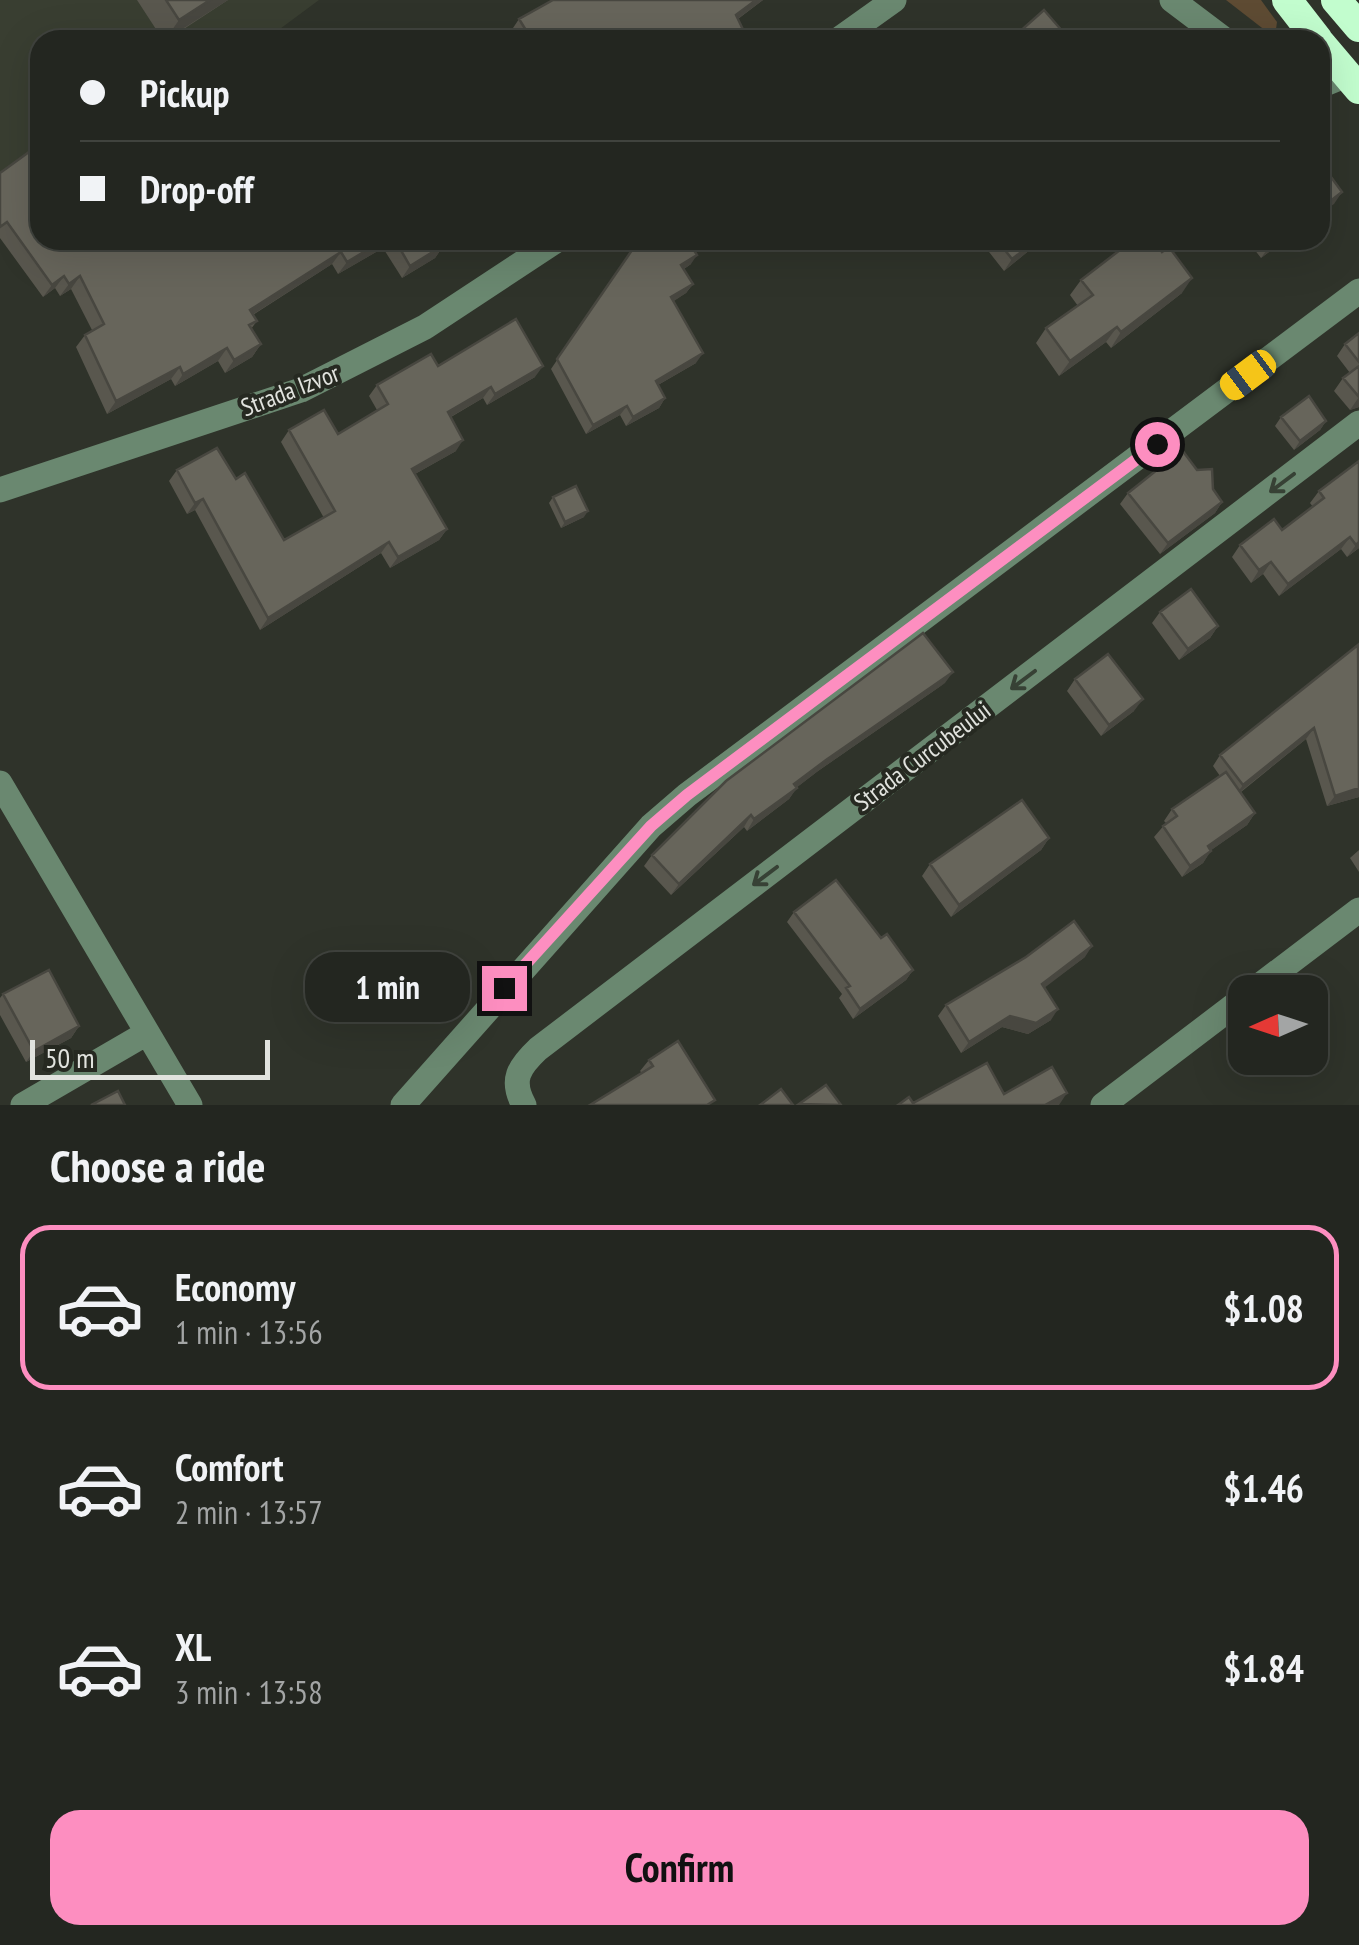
<!DOCTYPE html>
<html lang="en">
<head>
<meta charset="utf-8">
<style>
  :root { --surface:#232620; --page:#2f322d; --text:#f1f3f6; --muted:#a3a5a5; --line:#40433e; --accent:#fd8ec0 }
  body { margin:0; font-family:"PT Sans Narrow",sans-serif; background:var(--page); color:var(--text); height:100vh; display:flex; flex-direction:column; font-size:38px; white-space:nowrap }
  * { box-sizing:border-box; margin:0 }
  p { font-size:32px; color:var(--muted) }
  .icon { flex:none; width:55px; height:55px; fill:none; stroke:currentColor; stroke-width:2; stroke-linecap:round; stroke-linejoin:round }
  .map { position:relative; height:1105px; overflow:hidden }
  .panel { display:flex; flex-direction:column; background:var(--surface); flex:1 }
  .panel>* { flex:none }
  .hud { position:absolute; left:30px; top:30px; width:1300px; height:220px; border-radius:30px; box-shadow:0 10px 40px #0002,0 0 0 2px var(--line); display:grid; align-content:center; height:220px; padding:0 50px; background:var(--surface) }
  .needle { width:65px; rotate:267deg }
  .tools { position:absolute; left:1228px; top:975px; display:grid; gap:20px }
  .tools a { display:grid; place-items:center; width:100px; height:100px; border-radius:20px; background:var(--surface); box-shadow:0 10px 40px #0002,0 0 0 2px var(--line); font-size:50px }
  .scale { position:absolute; left:30px; bottom:25px; width:240px; box-sizing:border-box; padding-left:10px; border:5px solid #e1e3de; border-top:0; font-size:28px; line-height:35px; white-space:nowrap; color:#e1e3de; -webkit-text-stroke:8px #262921; paint-order:stroke }
  .end { position:absolute; width:45px; height:45px; margin:-22px; border:12px solid #fd8ec0; background:#111; box-shadow:0 0 0 5px #111 }
  .from { border-radius:50% }
  .bubble { position:absolute; height:70px; border-radius:30px; background:var(--surface); box-shadow:0 10px 40px #0002,0 0 0 2px var(--line); font-size:32px; font-weight:700; line-height:70px; text-align:center }
  .car { position:absolute; width:30px; height:60px; margin:-30px -15px; border-radius:12px; box-shadow:0 0 8px 2px #0007; background:linear-gradient(#f5c518 24%,#345 0 40%,#f5c518 0 76%,#345 0 86%,#f5c518 0) }
  .hud b { display:flex; align-items:center; gap:35px; height:95px; font-size:38px }
  .hud b+b { border-top:2px solid var(--line) }
  .hud i { width:25px; height:25px; background:var(--text) }
  ul { padding:0; list-style:none }
  li { display:flex; align-items:center; gap:30px; height:165px; margin:0 20px 15px; padding:0 30px; border:5px solid transparent; border-radius:30px }
  li div { flex:1 }
  li b { display:block; font-size:38px }
  li em { font-style:normal; font-weight:700 }
  li.on { border-color:var(--accent) }
  li>.icon { width:90px; height:90px; stroke-width:1.5 }
  h2 { padding:0 50px; font-size:45px; line-height:120px }
  .primary-button { display:flex; gap:20px; margin-top:auto; padding:20px 50px }
  .primary-button a { flex:1; height:115px; border-radius:30px; background:var(--accent); color:#111; font-size:40px; font-weight:700; line-height:115px; text-align:center }
  .map>svg:first-child { display:block }
  .built { fill:#393e31 }
  .green { fill:#5e4b33 }
  .lines { fill:none; stroke-linecap:round; stroke-linejoin:round }
  .minor { stroke:#6a8870; stroke-width:25 }
  .highway { stroke:#c2fdce; stroke-width:30 }
  .wall { fill:#59574e }
  .shaded-wall { fill:#484740 }
  .building { fill:#67655b; stroke:#484740; stroke-width:2.5 }
  .oneway { stroke:#374135 }
  .route { stroke:#fd8ec0; stroke-width:12 }
  .labels { text-anchor:middle; stroke-width:8; stroke-linejoin:round; paint-order:stroke }
  .street-label { font-size:25px; fill:#e1e3de; stroke:#262921 }
</style>
</head>
<body>
<div class="map">
<svg width="1359" height="1105" viewBox="0 0 1359 1105">
  <rect width="100%" height="100%" fill="#2f332a"/>
  <!-- built -->
  <path class="built" d="M0,0H319L265,40H40V209L0,239Z"/>
  <!-- green -->
  <path class="green" d="M1226,0H1261L1277,22L1276,29L1266,31Z"/>
  <g class="lines">
    <!-- minor -->
    <path class="minor" d="M1172,0L1225,40
      M838,40L894,0
      M1320,86L1347,75
      M0,490L301,390L425,327L557,240
      M0,783L190,1105
      M1251,992L1359,910
      M23,1105L147,1033
      M403,1105L651,826L687,795L1359,291
      M524,1105C510,1080 519,1067 538,1049L1359,423
      M1103,1105L1245,997"/>
    <!-- highway -->
    <path class="highway" d="M1287,0L1318,40
      M1336,0L1359,27
      M1320,43L1359,89"/>
  </g>
  <!-- wall -->
  <path class="wall" d="M137,0H228L167,40H163Z
    M553,0H763L738,19L748,40H517L511,31L519,19Z
    M0,173L153,246L200,242L203,240H441L444,245L435,258L402,278L383,248L338,274L332,264L253,315L257,321L251,329L261,344L252,357L225,373L218,361L175,386L171,379L107,414L76,347L85,335L92,330L71,289L60,296L55,288L43,297L0,238Z
    M626,240H688L691,264L684,269L693,284L686,293L673,301L696,363L658,385L665,398L659,408L626,426L620,415L586,434L551,369L632,249Z
    M984,240H1042L1004,271L982,243Z
    M1247,240H1285L1261,258Z
    M1081,280L1182,293L1111,348L1106,342L1059,376L1036,343L1046,328L1078,306L1070,295Z
    M1359,333V407L1350,410L1334,391L1343,378L1350,373L1337,356L1345,344Z
    M438,366L535,377L487,405L483,398L451,417L456,451L415,474L447,529L439,540L390,568L381,553L260,630L195,510L187,514L169,481L177,470L236,479L284,540L324,518L281,442L289,430L338,434L377,410L369,396L377,385Z
    M1281,417L1326,421L1320,430L1294,450L1275,426Z
    M1197,470L1222,502L1215,513L1160,554L1120,504L1128,493Z
    M1319,491L1359,548L1347,557L1341,549L1279,596L1263,574L1251,583L1232,557L1240,545L1282,530L1313,507L1310,503Z
    M553,497L584,517L561,528L549,503Z
    M1160,612L1218,626L1210,638L1179,660L1152,623Z
    M1359,649V797L1327,806L1306,739L1241,792L1255,813L1247,825L1211,850L1203,863L1182,877L1154,837L1166,823L1164,821L1172,809L1220,776L1213,766L1220,755Z
    M1075,679L1134,711L1101,736L1067,691Z
    M945,683L818,771L797,787L789,799L747,831L744,827L671,895L644,866L652,855Z
    M1049,838L1041,850L951,917L922,876L930,864Z
    M1359,850V872L1350,858Z
    M794,912L913,970L906,980L853,1019L839,998L842,994L787,922Z
    M1085,957L1044,987L1051,1020L1028,1034L1002,1027L961,1053L938,1016L946,1005Z
    M3,994L79,1026L71,1038L26,1062L0,1015V998Z
    M649,1060L715,1100L642,1073L640,1071Z"/>
  <!-- shaded-wall -->
  <path class="shaded-wall" d="M210,0H228L165,40L179,20Z
    M756,0H763L728,26L736,15Z
    M1342,192L1334,204L1320,214V209Z
    M384,240H389L383,248L338,274L347,262Z
    M1037,240H1042L1004,271L1012,259Z
    M1278,240H1285L1261,258L1269,247Z
    M444,245L435,258L402,278L410,266Z
    M341,252L332,264L241,322L250,310Z
    M697,255L691,264L675,275L681,265Z
    M64,276L55,288L43,297L52,285Z
    M80,276L71,289L60,296L69,284Z
    M1192,278L1182,293L1111,348L1121,332Z
    M693,284L686,293L665,307L671,297Z
    M1117,327L1106,342L1059,376L1070,361Z
    M261,344L252,357L225,373L234,360Z
    M227,348L218,361L175,386L183,374Z
    M703,353L696,363L649,390L656,381Z
    M543,366L535,377L487,405L495,394Z
    M180,367L171,379L107,414L116,401Z
    M491,387L483,398L440,423L448,412Z
    M1359,397V407L1350,410Z
    M665,398L659,408L626,426L633,417Z
    M627,406L620,415L586,434L593,425Z
    M1326,421L1320,430L1294,450L1300,441Z
    M463,440L456,451L404,480L412,469Z
    M203,499L195,510L187,514L195,503Z
    M1222,502L1215,513L1160,554L1168,543Z
    M588,511L584,517L561,528L565,522Z
    M447,529L439,540L390,568L398,557Z
    M1350,537L1341,549L1279,596L1288,584Z
    M389,542L381,553L260,630L268,618Z
    M1359,542V548L1347,557L1356,545Z
    M1271,562L1263,574L1251,583L1259,570Z
    M1218,626L1210,638L1179,660L1188,649Z
    M953,672L945,683L818,771L787,795L794,784L826,760Z
    M1143,699L1134,711L1101,736L1109,725Z
    M1314,728L1306,739L1235,796L1243,785Z
    M797,788L789,799L747,831L754,819Z
    M1359,788V797L1327,806L1335,796Z
    M1255,813L1247,825L1200,858L1208,846Z
    M751,815L744,827L671,895L679,884Z
    M1049,838L1041,850L951,917L959,905Z
    M1211,851L1203,863L1182,877L1190,866Z
    M1092,946L1085,957L1035,995L1042,984Z
    M913,970L906,980L853,1019L860,1009Z
    M1058,1009L1051,1020L1028,1034L1002,1027L961,1053L969,1042L1010,1016Z
    M79,1026L71,1038L26,1062L34,1051Z
    M1067,1093L1059,1105H1045Z"/>
  <!-- building -->
  <path class="building" d="M166,0H210L179,20Z
    M553,0H756L736,15L748,40H532L519,19Z
    M1044,10L1070,40H1022L1017,34Z
    M40,144V240H149L153,246L162,240H199L200,242L203,240H384L347,262L341,252L250,310L257,321L249,325L261,344L234,360L227,348L183,374L180,367L116,401L85,335L104,324L80,276L69,284L64,276L52,285L7,222L0,227V173Z
    M1320,162L1342,192L1320,209Z
    M395,240H441L444,245L410,266Z
    M639,240H688L697,255L681,265L693,284L671,297L703,353L656,381L665,398L633,417L627,406L593,425L557,359Z
    M997,240H1037L1012,259Z
    M1133,240H1153L1162,252L1169,247L1192,278L1121,332L1117,327L1070,361L1046,328L1093,295L1081,280Z
    M1264,240H1278L1269,247Z
    M516,319L543,366L495,394L491,387L448,412L463,440L412,469L447,529L398,557L389,542L268,618L203,499L195,503L177,470L217,448L236,479L245,473L284,540L335,511L289,430L324,410L338,434L388,404L377,385L431,354L438,366Z
    M1359,333V362L1345,344Z
    M1359,366V397L1343,378Z
    M1309,396L1326,421L1300,441L1281,417Z
    M1182,450L1197,470L1212,469L1213,489L1222,502L1168,543L1128,493Z
    M1359,461V542L1356,545L1350,537L1288,584L1271,562L1259,570L1240,545L1274,519L1282,530L1324,498L1319,491Z
    M576,486L588,511L565,522L553,497Z
    M1191,589L1218,626L1188,649L1160,612Z
    M923,633L953,672L826,760L794,784L797,788L754,819L751,815L679,884L652,855L726,781Z
    M1358,645L1359,788L1335,796L1314,728L1243,785L1220,755Z
    M1108,654L1143,699L1109,725L1075,679Z
    M1226,772L1255,813L1208,846L1211,851L1190,866L1163,826L1177,816L1172,809Z
    M1022,800L1049,838L959,905L930,864Z
    M836,880L881,938L887,934L913,970L860,1009L846,988L850,986L794,912Z
    M1074,921L1092,946L1042,984L1058,1009L1036,1023L1010,1016L969,1042L946,1005L1026,957Z
    M49,970L79,1026L34,1051L3,994Z
    M678,1041L715,1100L707,1105H590L653,1066L649,1060Z
    M987,1063L1004,1094L1052,1067L1067,1093L1045,1105H898L909,1097L913,1103Z
    M826,1085L841,1105L799,1104Z
    M781,1089L793,1105H760Z
    M118,1091L125,1105H91Z"/>
  <!-- one-way arrows -->
  <defs><path id="oneway-shaft" d="M-6 0H5M1.5-3L5.5 0L1.5 3" fill="none" stroke-width="1.6" stroke-linecap="round" stroke-linejoin="round" transform="scale(2.5)"/></defs>
  <g class="oneway">
    <use href="#oneway-shaft" transform="translate(1282 483) rotate(143)"/>
    <use href="#oneway-shaft" transform="translate(1023 680) rotate(143)"/>
    <use href="#oneway-shaft" transform="translate(765 876) rotate(143)"/>
  </g>
  <g class="lines">
    <!-- route -->
    <path class="route" d="M504,988L651,826L687,795L1157,444"/>
  </g>
  <g class="labels">
    <!-- street labels -->
    <g class="street-label">
      <text transform="translate(290 390) rotate(-21)" y="9">Strada Izvor</text>
      <text transform="translate(922 756) rotate(-37)" y="9">Strada Curcubeului</text>
    </g>
  </g>
</svg>
<div class="tools">
<a><svg class="needle" viewBox="-14 -14 28 28"><path d="M0-13l5 13h-10z" fill="#e53935"/><path d="M0 13l5-13h-10z" fill="#a3a5a5"/></svg></a>
</div>
<div class="scale">50 m</div>
<i class="end from" style="left:1157px;top:444px"></i>
<i class="end" style="left:504px;top:988px"></i>
<div class="bubble" style="left:305px;top:952px;width:165px">1 min</div>
<i class="car" style="left:1248px;top:375px;rotate:233deg"></i>
<div class="hud">
<b><i class="from"></i>Pickup</b>
<b><i></i>Drop-off</b>
</div>
</div>
<section class="panel">
<h2>Choose a ride</h2>
<ul>
<li class="on"><svg class="icon" aria-label="car" viewBox="0 0 24 24"><path d="M5 17H2v-5l4-1 3-4h7l3 4 3 1v5h-3M9 17h6M6 11h13"/><circle cx="7" cy="17" r="2"/><circle cx="17" cy="17" r="2"/></svg><div><b>Economy</b><p>1 min · 13:56</p></div><em>$1.08</em></li>
<li><svg class="icon" aria-label="car" viewBox="0 0 24 24"><path d="M5 17H2v-5l4-1 3-4h7l3 4 3 1v5h-3M9 17h6M6 11h13"/><circle cx="7" cy="17" r="2"/><circle cx="17" cy="17" r="2"/></svg><div><b>Comfort</b><p>2 min · 13:57</p></div><em>$1.46</em></li>
<li><svg class="icon" aria-label="car" viewBox="0 0 24 24"><path d="M5 17H2v-5l4-1 3-4h7l3 4 3 1v5h-3M9 17h6M6 11h13"/><circle cx="7" cy="17" r="2"/><circle cx="17" cy="17" r="2"/></svg><div><b>XL</b><p>3 min · 13:58</p></div><em>$1.84</em></li>
</ul>
<div class="primary-button"><a>Confirm</a></div>
</section>
</body>
</html>
